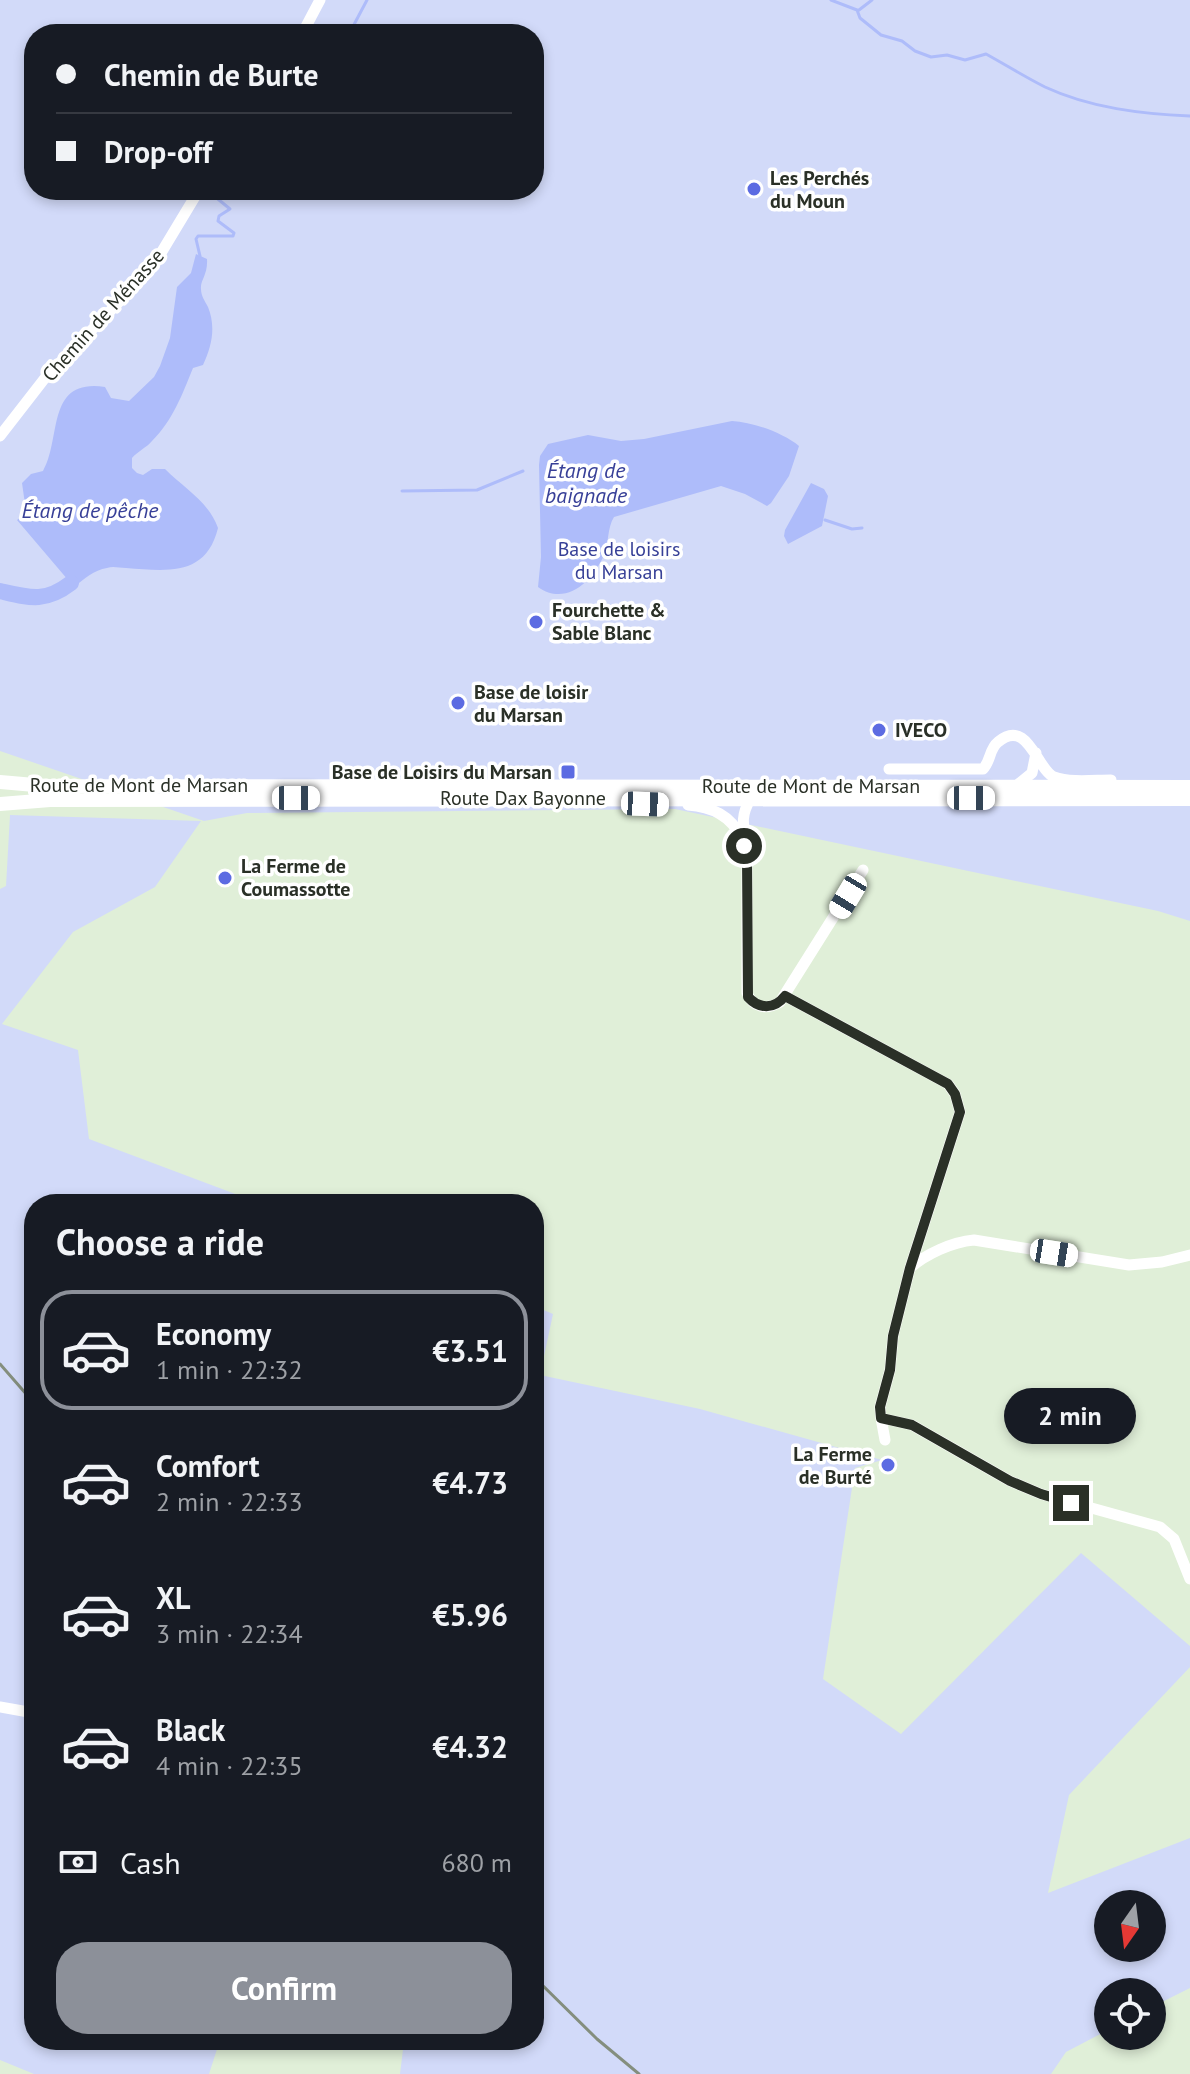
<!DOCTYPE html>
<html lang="en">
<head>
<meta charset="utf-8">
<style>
  :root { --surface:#171b24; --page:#20242c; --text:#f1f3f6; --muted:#9ea1a6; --line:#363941; --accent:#8c9099 }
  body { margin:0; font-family:"PT Sans",sans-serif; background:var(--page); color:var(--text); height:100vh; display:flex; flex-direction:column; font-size:30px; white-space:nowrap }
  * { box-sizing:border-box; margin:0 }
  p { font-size:26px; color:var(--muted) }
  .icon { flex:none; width:44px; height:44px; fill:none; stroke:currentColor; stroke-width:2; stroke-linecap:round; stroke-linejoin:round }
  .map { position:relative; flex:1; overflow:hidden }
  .details { position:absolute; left:24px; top:1194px; width:520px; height:856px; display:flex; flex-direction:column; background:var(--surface); border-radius:32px; box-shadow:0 4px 12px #0003 }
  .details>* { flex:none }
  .top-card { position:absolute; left:24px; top:24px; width:520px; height:176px; border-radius:32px; box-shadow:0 4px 12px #0003; display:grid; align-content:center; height:176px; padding:0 32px; background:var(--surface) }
  .needle { width:52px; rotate:194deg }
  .fabs { position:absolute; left:1094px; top:1890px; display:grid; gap:16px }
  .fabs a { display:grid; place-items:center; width:72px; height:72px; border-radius:50%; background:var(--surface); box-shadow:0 4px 12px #0003; font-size:40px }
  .end { position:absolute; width:36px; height:36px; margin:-18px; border:10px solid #2a3027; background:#fff; box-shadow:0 0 0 4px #fff }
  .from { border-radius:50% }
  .bubble { position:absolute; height:56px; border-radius:28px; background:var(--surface); box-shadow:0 4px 12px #0003; font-size:26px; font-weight:700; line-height:56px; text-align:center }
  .car { position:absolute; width:24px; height:48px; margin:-24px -12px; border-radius:10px; box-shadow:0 0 6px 2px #0007; background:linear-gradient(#fff 24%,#345 0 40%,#fff 0 76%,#345 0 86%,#fff 0) }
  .top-card b { display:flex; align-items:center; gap:28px; height:76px; font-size:30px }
  .top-card b+b { border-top:2px solid var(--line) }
  .top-card i { width:20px; height:20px; background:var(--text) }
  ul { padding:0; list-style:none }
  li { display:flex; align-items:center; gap:24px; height:120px; margin:0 16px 12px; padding:0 16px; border:4px solid transparent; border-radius:32px }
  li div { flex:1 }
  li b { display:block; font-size:30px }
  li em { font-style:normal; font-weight:700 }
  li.on { border-color:var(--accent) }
  li>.icon { width:72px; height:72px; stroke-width:1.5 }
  h2 { padding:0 32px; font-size:36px; line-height:96px }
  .pay { display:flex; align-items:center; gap:20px; height:88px; padding:0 32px; font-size:30px }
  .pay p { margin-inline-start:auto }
  .button { display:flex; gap:16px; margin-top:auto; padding:16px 32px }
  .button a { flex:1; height:92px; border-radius:32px; background:var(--accent); color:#fff; font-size:32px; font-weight:700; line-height:92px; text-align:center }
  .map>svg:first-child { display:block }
  .green { fill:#d2daf9; fill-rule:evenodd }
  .water { fill:#aebcfa }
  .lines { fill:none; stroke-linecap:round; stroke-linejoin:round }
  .stream { stroke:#aebcfa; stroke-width:3 }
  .river { stroke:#aebcfa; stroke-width:16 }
  .minor { stroke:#fff; stroke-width:11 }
  .major { stroke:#fff; stroke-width:14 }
  .rail { stroke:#848e7e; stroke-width:3 }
  .route { stroke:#2a3027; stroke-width:10 }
  .poi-dot { fill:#5c6be2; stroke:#fff; stroke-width:3 }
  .labels { text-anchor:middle; stroke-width:7; stroke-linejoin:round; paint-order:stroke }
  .poi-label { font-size:20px; font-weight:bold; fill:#2a3027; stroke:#fff; text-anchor:start }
  .street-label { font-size:20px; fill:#2a3027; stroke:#fff }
  .park-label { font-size:20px; fill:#374097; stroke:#fff }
  .water-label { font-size:22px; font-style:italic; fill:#384098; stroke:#fff }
</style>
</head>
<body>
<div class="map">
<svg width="1190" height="2074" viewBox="0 0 1190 2074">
  <rect width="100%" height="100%" fill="#e0efd8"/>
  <!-- green -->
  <path class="green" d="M0,0H1190V921L1158,911L675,809L247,813L204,821L0,751ZM34,34H534V190H34Z
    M10,815L201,821L155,887L73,932L2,1024L78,1050L89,1139L262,1204H34V2040H220L209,2074H34L0,2060V889L6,886Z
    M534,1306L553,1314L540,1375L700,1409L882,1460L855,1468L823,1679L901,1734L1081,1553L1190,1646V1667L1069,1795L1048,1893L1190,1838V1988L1152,2007V1992H1108V2030L1066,2052L1051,2074H400L404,2041L400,2040H534ZM1108,1904H1152V1948H1108Z"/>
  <!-- water -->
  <path class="water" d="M196,254L207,259C208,275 200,280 201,289C201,296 205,301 208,307C216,327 212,346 203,365L193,368C182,395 173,420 152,441C146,448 138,451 132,458V468L137,473L143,475L152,469H165C184,488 209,502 218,528C206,577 167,571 126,568C119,568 113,566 107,568C94,570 84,579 74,587L17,520L23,516L25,504L22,483L31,474L43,471C62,439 45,378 105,387L111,398L129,401L154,377L160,366L170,338L177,287L191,273Z
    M732,421C753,422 783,433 799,446L789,476L771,503L767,506L745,494L721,486L614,517C607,528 609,543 604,555C593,581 566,607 538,587L541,557L539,465L540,456L548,444L588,435L621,441L644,439Z
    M811,483L824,489L828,496L822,526L788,544L784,536L785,530Z"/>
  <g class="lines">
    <!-- stream -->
    <path class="stream" d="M831,0L857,10L860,18L881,35L902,41L915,51L931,57L947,55L965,60L986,54C1006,65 1025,77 1045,87C1090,108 1142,114 1190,116
      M859,10L872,0
      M349,34L367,0
      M200,256L196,239L198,236H233L234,233L218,221L219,216L230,209L213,195V190
      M402,491L477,490L523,471
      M825,520L852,529L862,528"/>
    <!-- river -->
    <path class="river" d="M0,591C30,598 45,603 71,583"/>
    <!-- minor -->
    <path class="minor" d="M302,34L320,0
      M0,436L45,378L152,268L199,190
      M889,769H983C991,761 989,749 998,742C1028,717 1037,770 1054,777C1071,783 1094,780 1111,780
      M1016,786L1032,773L1036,753
      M751,798C740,816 743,825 747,845V993C753,1008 767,1010 780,1002L863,870
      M688,805C712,807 730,815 742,838
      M785,996L948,1084L955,1094L960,1112L910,1268L893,1336L890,1370L880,1407L881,1418L912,1425L1010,1481L1041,1494L1160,1527L1174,1539L1190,1579
      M910,1268C926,1254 952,1242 974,1240L1129,1265L1162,1262L1190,1255
      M881,1418L885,1440
      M0,1707L34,1713"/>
    <!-- major -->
    <path class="major" d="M0,782L46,786L1190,787
      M0,804L50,800L1190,799"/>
    <!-- rail -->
    <path class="rail" d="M0,1364L34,1403
      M534,1977L597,2039L639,2074"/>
  </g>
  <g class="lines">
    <!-- route -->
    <path class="route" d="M744,846L747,858L748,997C759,1009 774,1010 785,996L948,1084L955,1094L960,1112L910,1268L893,1336L890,1370L880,1407L881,1418L912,1425L1010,1481L1041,1494L1071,1503"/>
  </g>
  <!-- markers -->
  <g class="poi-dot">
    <circle cx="754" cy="189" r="8"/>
    <circle cx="536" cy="622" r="8"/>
    <circle cx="458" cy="703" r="8"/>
    <circle cx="879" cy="730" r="8"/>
    <rect x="560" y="764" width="16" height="16" rx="4"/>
    <circle cx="225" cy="878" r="8"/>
    <circle cx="888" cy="1465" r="8"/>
  </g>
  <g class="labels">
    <!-- poi labels -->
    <g class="poi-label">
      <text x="770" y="185">Les Perchés<tspan x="770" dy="23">du Moun</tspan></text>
      <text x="552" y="617">Fourchette &amp;<tspan x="552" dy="23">Sable Blanc</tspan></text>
      <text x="474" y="699">Base de loisir<tspan x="474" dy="23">du Marsan</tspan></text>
      <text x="895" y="737">IVECO</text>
      <text x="552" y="779" text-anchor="end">Base de Loisirs du Marsan</text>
      <text x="241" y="873">La Ferme de<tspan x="241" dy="23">Coumassotte</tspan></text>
      <text x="872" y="1461" text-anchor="end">La Ferme<tspan x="872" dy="23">de Burté</tspan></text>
    </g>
    <!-- street labels -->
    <g class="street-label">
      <text transform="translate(103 315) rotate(-48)" y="7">Chemin de Ménasse</text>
      <text x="139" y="792">Route de Mont de Marsan</text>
      <text x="811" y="793">Route de Mont de Marsan</text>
      <text x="523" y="805">Route Dax Bayonne</text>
    </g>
    <!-- park labels -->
    <g class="park-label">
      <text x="619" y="556">Base de loisirs<tspan x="619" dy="23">du Marsan</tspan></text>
    </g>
    <!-- water labels -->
    <g class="water-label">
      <text x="586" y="478">Étang de<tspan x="586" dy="25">baignade</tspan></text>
      <text x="90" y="518">Étang de pêche</text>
    </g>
  </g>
</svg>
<div class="fabs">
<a><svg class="needle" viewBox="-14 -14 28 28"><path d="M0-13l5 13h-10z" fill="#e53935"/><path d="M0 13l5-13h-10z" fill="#9ea1a6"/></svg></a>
<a><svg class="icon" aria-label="locate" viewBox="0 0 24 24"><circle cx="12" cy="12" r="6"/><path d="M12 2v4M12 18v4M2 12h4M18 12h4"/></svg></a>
</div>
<i class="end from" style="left:744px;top:846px"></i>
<i class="end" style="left:1071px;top:1503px"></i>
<div class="bubble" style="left:1004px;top:1388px;width:132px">2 min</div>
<i class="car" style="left:296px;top:798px;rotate:90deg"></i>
<i class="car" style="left:971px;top:798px;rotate:90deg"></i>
<i class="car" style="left:645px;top:804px;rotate:92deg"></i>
<i class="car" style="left:848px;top:896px;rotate:211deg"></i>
<i class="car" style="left:1054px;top:1253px;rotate:99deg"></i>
<div class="top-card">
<b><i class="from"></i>Chemin de Burte</b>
<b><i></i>Drop-off</b>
</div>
<section class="details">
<h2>Choose a ride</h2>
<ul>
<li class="on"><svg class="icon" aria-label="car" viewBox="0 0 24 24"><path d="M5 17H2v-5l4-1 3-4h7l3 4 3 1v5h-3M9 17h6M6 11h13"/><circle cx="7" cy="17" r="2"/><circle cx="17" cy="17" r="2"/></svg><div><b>Economy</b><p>1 min · 22:32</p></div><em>€3.51</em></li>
<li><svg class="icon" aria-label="car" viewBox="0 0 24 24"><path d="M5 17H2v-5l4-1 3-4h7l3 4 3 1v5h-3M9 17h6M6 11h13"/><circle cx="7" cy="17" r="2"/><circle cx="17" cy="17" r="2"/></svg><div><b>Comfort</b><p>2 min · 22:33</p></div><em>€4.73</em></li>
<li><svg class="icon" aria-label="car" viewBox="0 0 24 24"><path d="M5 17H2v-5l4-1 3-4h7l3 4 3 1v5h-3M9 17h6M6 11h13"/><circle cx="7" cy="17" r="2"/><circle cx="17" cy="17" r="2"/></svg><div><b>XL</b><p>3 min · 22:34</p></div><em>€5.96</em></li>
<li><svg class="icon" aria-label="car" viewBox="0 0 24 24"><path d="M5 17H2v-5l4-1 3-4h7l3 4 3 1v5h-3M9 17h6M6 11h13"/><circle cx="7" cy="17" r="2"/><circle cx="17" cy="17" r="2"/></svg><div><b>Black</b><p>4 min · 22:35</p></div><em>€4.32</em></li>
</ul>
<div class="pay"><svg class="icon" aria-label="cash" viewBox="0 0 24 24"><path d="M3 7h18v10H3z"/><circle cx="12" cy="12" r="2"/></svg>Cash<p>680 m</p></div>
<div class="button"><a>Confirm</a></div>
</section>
</div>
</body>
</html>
